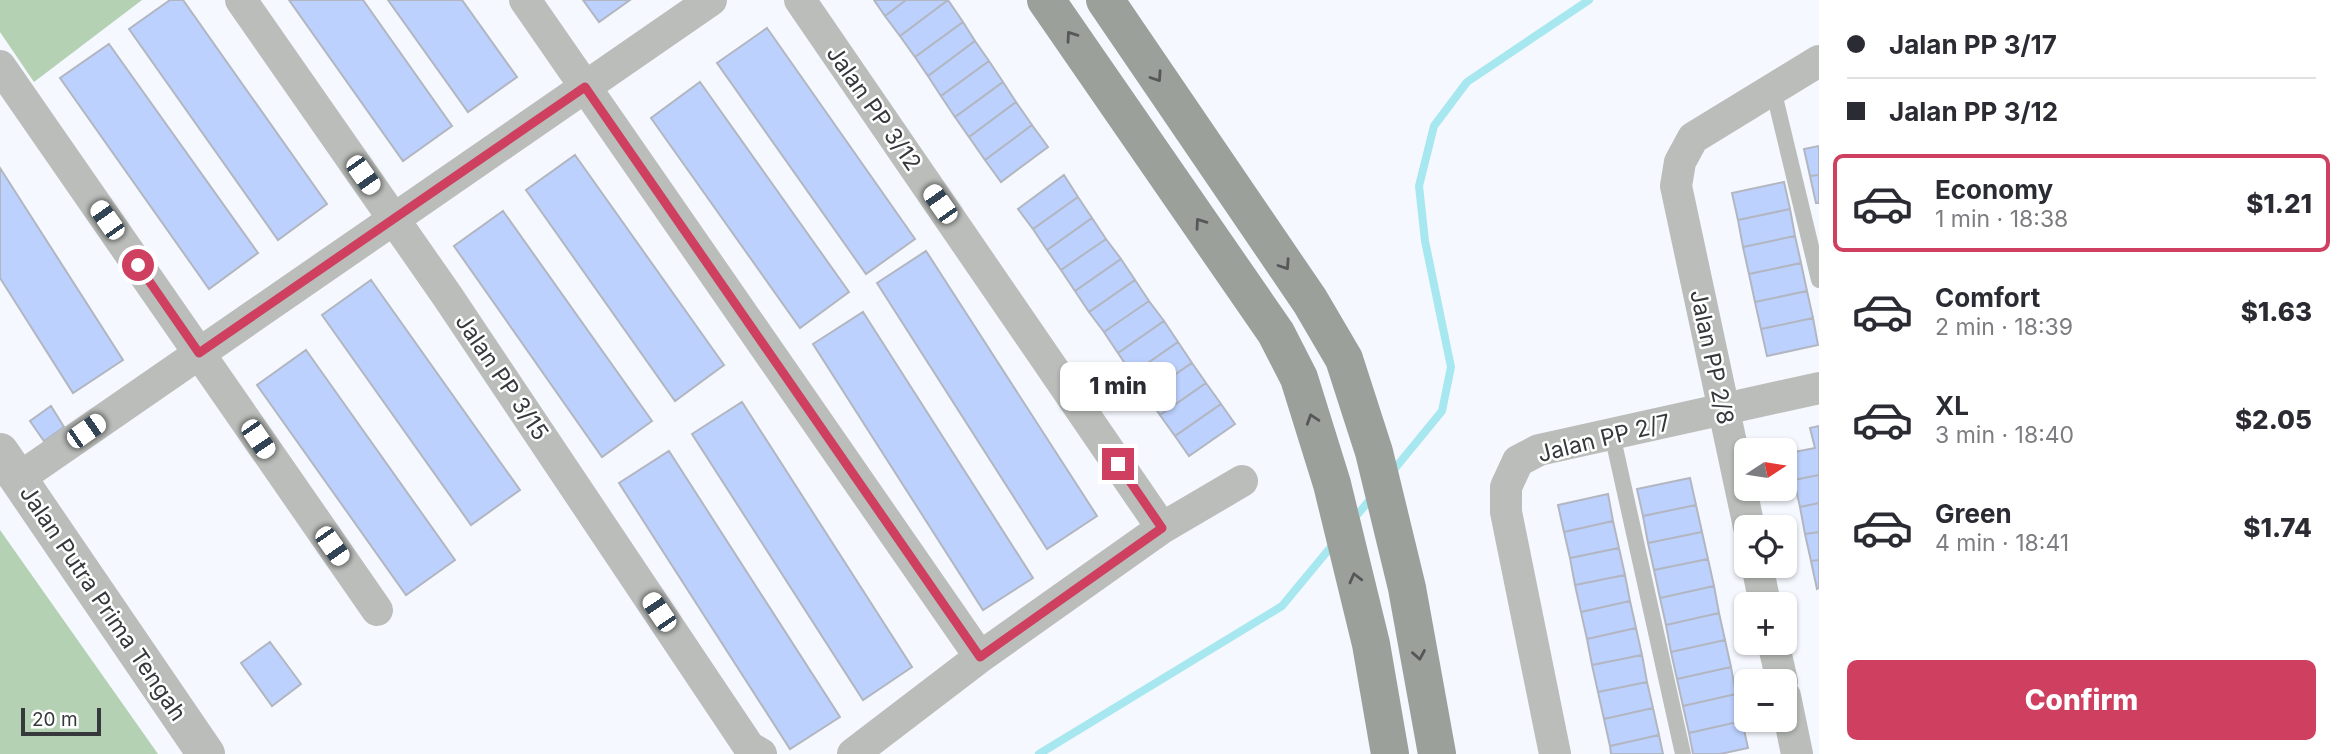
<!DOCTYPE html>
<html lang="en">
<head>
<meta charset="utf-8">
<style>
  :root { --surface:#fff; --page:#f7f7f7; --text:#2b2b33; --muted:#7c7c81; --line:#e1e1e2; --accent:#ce3f60 }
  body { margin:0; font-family:Inter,sans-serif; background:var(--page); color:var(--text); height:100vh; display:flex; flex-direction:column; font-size:26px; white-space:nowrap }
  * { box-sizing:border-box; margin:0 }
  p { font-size:23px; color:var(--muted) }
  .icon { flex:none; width:38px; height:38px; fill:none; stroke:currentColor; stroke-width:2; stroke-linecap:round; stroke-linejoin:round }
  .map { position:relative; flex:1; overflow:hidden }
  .drawer { display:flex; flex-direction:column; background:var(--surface); width:525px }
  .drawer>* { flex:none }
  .top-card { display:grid; align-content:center; height:154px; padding:0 28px; background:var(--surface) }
  .needle { width:46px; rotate:78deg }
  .buttons { position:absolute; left:1734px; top:438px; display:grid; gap:14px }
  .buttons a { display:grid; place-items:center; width:63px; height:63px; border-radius:10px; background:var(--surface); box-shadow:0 2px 5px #0004; font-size:35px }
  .scale { position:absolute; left:21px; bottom:18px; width:80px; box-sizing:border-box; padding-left:7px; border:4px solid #36383c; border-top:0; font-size:19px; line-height:24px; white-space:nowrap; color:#36383c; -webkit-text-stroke:5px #fff; paint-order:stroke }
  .end { position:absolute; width:32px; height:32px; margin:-16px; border:9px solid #ce3f60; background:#fff; box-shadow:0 0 0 4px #fff }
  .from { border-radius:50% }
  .bubble { position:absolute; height:49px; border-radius:10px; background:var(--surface); box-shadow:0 2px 5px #0004; font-size:23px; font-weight:800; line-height:49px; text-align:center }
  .car { position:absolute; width:21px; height:42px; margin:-21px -10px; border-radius:9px; box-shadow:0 0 5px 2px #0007; background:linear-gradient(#fff 24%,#345 0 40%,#fff 0 76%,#345 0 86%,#fff 0) }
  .top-card b { display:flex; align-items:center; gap:24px; height:66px; font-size:26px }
  .top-card b+b { border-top:2px solid var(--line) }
  .top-card i { width:18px; height:18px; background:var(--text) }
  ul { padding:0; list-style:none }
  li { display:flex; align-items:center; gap:21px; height:98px; margin:0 14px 10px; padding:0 14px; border:4px solid transparent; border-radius:10px }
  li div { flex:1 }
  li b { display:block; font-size:26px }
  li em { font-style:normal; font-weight:800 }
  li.active { border-color:var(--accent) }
  li>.icon { width:63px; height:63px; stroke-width:1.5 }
  .cta { display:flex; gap:14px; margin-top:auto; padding:14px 28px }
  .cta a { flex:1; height:80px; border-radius:10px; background:var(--accent); color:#fff; font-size:28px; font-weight:800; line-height:80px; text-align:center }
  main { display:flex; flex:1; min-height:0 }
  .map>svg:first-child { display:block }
  .green { fill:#b4d1b4 }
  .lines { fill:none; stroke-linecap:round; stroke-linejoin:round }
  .stream { stroke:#a7e7ef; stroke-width:8 }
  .building { fill:#bdd1fe; stroke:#b2b6c0; stroke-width:2 }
  .service { stroke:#babdb9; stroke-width:16 }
  .minor { stroke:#babdb9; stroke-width:32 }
  .tertiary { stroke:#babdb9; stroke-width:38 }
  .secondary { stroke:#9ca09a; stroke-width:38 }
  .oneway { stroke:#555758 }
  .route { stroke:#ce3f60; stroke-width:9 }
  .labels { text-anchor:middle; stroke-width:5; stroke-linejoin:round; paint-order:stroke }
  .street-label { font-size:23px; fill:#36383c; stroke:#fff }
</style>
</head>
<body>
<main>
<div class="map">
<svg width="1819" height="754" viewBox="0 0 1819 754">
  <rect width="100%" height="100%" fill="#f5f8fe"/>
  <!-- green -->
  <path class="green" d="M0,0H142L34,82L0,32Z
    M0,530L158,754H0Z"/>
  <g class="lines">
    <!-- stream -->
    <path class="stream" d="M1392,472L1442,411L1451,367L1425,241L1419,186L1434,126L1467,82L1589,0
      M1352,521L1373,496
      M1039,754L1282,606L1335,542"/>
  </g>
  <!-- building -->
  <path class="building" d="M170,0H183L327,204L278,240L129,29Z
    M289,0H363L452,126L403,161Z
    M388,0H462L517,77L468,112Z
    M583,0H630L599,22Z
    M874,0H906L885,16Z
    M906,0H948L900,36L885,16Z
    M948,0L963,22L915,57L900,36Z
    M963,22L975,41L928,76L915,57Z
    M767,28L915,239L866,274L717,63Z
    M975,41L989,61L941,96L928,76Z
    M109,44L258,253L209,289L60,78Z
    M989,61L1003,82L955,117L941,96Z
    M700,82L849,292L800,328L651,118Z
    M1003,82L1016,102L969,137L955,117Z
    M1016,102L1032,125L985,160L969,137Z
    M1032,125L1048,147L1001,182L985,160Z
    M1819,146V175L1810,176L1804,149Z
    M575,155L724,365L675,401L526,190Z
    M0,168L123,360L73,393L0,278Z
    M1064,175L1078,197L1033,229L1018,209Z
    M1819,175V203H1816L1810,176Z
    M1784,182L1790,209L1738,220L1732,193Z
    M1078,197L1092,218L1047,250L1033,229Z
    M1790,209L1795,236L1743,247L1738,220Z
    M503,211L652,421L602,457L454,246Z
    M1092,218L1106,239L1061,270L1047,250Z
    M1795,236L1801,263L1749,274L1743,247Z
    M1106,239L1121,259L1075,291L1061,270Z
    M926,251L1097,516L1047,549L877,283Z
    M1121,259L1135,280L1089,312L1075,291Z
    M1801,263L1807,291L1755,302L1749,274Z
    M371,280L520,490L471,525L322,315Z
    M1135,280L1149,301L1104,332L1089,312Z
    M1807,291L1813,318L1761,329L1755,302Z
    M1149,301L1164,321L1118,353L1104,332Z
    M863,312L1033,578L983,610L813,344Z
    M1813,318L1818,345L1767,356L1761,329Z
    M1164,321L1178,342L1132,374L1118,353Z
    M1178,342L1192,363L1146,394L1132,374Z
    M306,350L455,560L406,595L257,385Z
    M1192,363L1206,383L1160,415L1146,394Z
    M1206,383L1221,404L1175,436L1160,415Z
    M742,402L912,667L863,700L692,434Z
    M1221,404L1235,424L1189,456L1175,436Z
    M51,406L64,427L44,441L30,421Z
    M1819,426V475L1794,480L1789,453L1815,448L1810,428Z
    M669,451L840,717L790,749L619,483Z
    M1819,475V503L1800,507L1794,480Z
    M1690,478L1696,505L1643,516L1637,489Z
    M1608,494L1613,521L1564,532L1558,505Z
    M1819,503V532L1805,534L1800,507Z
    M1696,505L1702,532L1648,543L1643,516Z
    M1613,521L1619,548L1570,558L1564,532Z
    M1702,532L1708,559L1654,570L1648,543Z
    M1819,532V560L1811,561L1805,534Z
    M1619,548L1625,575L1575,585L1570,558Z
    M1708,559L1714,586L1660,598L1654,570Z
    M1819,560V588L1817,589L1811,561Z
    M1625,575L1630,601L1581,612L1575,585Z
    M1714,586L1719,613L1666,625L1660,598Z
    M1630,601L1636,628L1587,639L1581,612Z
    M1719,613L1725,640L1671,652L1666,625Z
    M1636,628L1642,655L1592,665L1587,639Z
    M1725,640L1731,667L1677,679L1671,652Z
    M270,642L301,684L272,706L241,663Z
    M1642,655L1647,682L1598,692L1592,665Z
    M1731,667L1736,694L1683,706L1677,679Z
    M1647,682L1653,708L1604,719L1598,692Z
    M1736,694L1742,721L1689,733L1683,706Z
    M1653,708L1659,735L1610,746L1604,719Z
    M1742,721L1748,748L1720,754H1693L1689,733Z
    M1659,735L1663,754H1611L1610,746Z"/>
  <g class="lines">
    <!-- service -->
    <path class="service" d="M1773,89L1819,280
      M1612,434L1683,754"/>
    <!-- minor -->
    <path class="minor" d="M241,0L448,297L749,747L761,754
      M525,0L980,657
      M800,0L1162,528
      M0,66L377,610
      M19,478L711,0
      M1749,527L1676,186L1680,162L1693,138L1819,61
      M1757,565L1765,604
      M1773,642L1782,681
      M1785,696L1797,754
      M853,754L980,657L1162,528L1242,481
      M1555,754L1506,512V487L1518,461L1539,450L1819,388"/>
    <!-- tertiary -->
    <path class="tertiary" d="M0,452L206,754"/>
    <!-- secondary -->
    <path class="secondary" d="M1046,0L1276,333L1299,378L1332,484L1371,644L1390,754
      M1105,0L1310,301L1344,359L1374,452L1407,588L1437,754"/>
  </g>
  <!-- one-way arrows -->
  <defs><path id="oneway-chevron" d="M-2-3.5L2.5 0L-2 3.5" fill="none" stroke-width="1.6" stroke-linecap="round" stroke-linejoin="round" transform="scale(1.75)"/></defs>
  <g class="oneway">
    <use href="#oneway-chevron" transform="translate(1071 36) rotate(-125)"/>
    <use href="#oneway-chevron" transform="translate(1157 77) rotate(56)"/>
    <use href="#oneway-chevron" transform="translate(1200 223) rotate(-125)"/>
    <use href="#oneway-chevron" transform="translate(1285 265) rotate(56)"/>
    <use href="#oneway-chevron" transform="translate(1312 419) rotate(-108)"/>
    <use href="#oneway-chevron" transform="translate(1355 578) rotate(-104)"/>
    <use href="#oneway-chevron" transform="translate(1419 655) rotate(80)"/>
  </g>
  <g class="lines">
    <!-- route -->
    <path class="route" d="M138,265L199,353L585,87L980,657L1162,528L1118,464"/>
  </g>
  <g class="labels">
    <!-- street labels -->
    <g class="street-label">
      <text transform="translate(874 108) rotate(55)" y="8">Jalan PP 3/12</text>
      <text transform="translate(1712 357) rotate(78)" y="8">Jalan PP 2/8</text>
      <text transform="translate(502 377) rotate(56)" y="8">Jalan PP 3/15</text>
      <text transform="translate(1604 438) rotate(-14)" y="8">Jalan PP 2/7</text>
      <text transform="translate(103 603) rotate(56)" y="8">Jalan Putra Prima Tengah</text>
    </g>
  </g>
</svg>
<div class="buttons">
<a><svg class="needle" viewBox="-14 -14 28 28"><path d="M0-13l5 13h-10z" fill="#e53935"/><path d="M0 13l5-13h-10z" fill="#7c7c81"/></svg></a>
<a><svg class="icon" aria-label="locate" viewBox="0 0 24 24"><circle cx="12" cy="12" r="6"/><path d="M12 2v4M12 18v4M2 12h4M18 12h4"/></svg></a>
<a>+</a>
<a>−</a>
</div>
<div class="scale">20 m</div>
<i class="end from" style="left:138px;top:265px"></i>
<i class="end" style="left:1118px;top:464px"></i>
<div class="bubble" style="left:1060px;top:362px;width:116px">1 min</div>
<i class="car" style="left:363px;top:175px;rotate:145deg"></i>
<i class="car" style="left:940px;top:204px;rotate:325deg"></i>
<i class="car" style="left:107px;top:220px;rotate:325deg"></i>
<i class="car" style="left:86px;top:431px;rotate:55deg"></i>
<i class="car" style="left:258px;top:439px;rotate:146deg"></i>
<i class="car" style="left:332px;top:546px;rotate:145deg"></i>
<i class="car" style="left:659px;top:612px;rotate:326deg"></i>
</div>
<section class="drawer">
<div class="top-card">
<b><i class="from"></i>Jalan PP 3/17</b>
<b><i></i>Jalan PP 3/12</b>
</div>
<ul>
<li class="active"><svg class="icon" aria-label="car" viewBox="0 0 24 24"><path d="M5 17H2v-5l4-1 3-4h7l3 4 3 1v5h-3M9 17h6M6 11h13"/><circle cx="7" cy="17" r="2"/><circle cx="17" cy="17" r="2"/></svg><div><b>Economy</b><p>1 min · 18:38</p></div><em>$1.21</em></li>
<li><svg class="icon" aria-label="car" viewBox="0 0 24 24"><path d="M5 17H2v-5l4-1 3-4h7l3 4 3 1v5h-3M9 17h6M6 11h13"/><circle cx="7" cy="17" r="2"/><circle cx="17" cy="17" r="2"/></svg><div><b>Comfort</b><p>2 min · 18:39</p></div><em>$1.63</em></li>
<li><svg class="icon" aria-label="car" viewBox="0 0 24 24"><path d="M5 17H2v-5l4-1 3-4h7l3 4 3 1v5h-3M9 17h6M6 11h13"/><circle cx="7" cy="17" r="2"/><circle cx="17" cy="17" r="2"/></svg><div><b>XL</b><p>3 min · 18:40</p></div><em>$2.05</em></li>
<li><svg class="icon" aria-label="car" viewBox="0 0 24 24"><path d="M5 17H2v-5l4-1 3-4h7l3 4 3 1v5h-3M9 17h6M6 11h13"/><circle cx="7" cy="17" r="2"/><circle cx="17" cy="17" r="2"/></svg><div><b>Green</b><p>4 min · 18:41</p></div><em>$1.74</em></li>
</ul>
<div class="cta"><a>Confirm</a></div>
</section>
</main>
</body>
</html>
